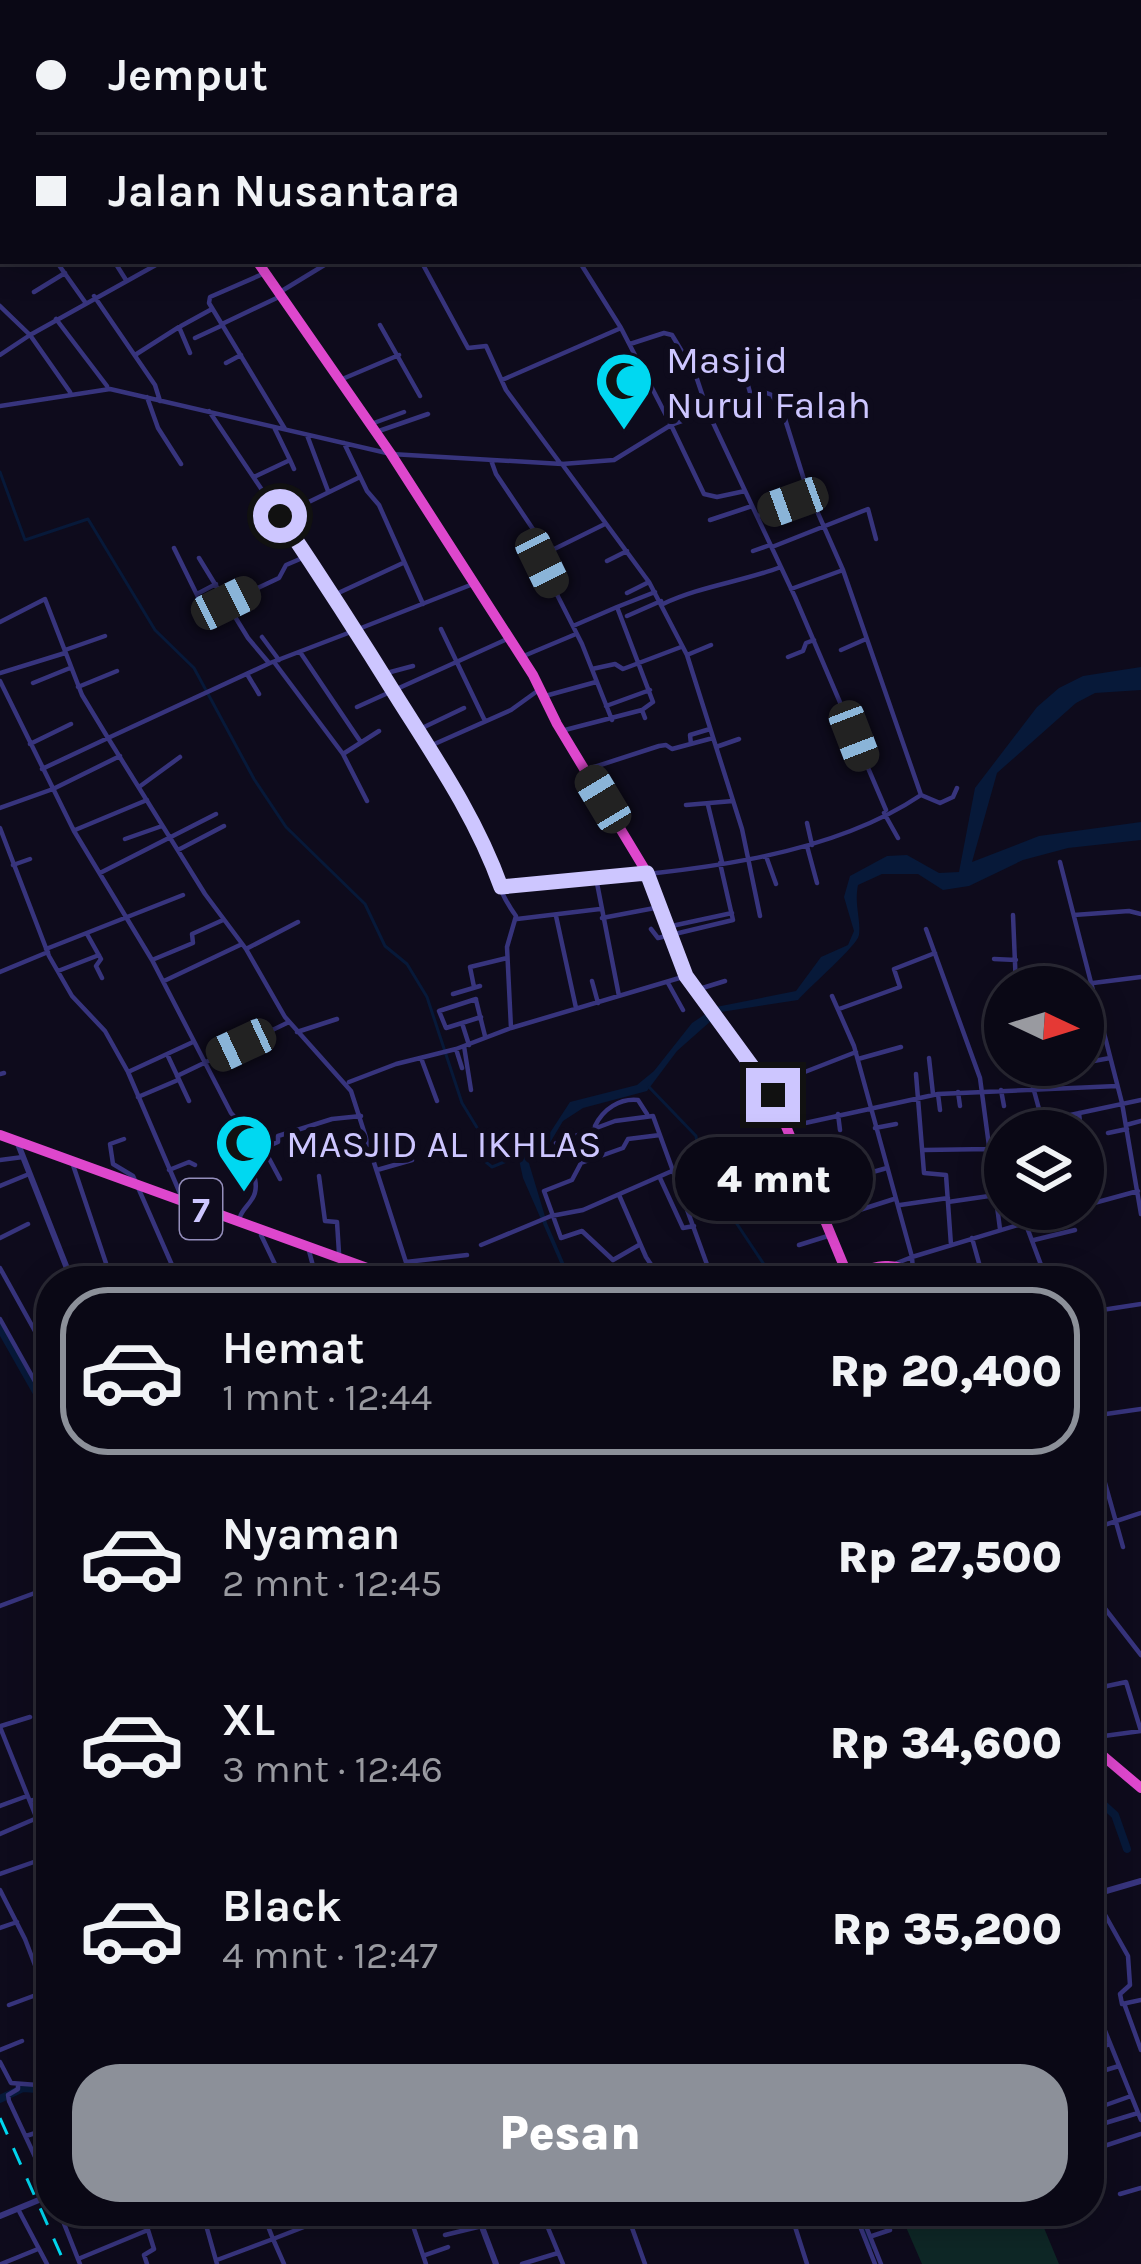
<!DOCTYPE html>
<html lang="id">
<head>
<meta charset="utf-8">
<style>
  :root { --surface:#0a0815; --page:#181622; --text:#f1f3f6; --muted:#999aa0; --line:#2a2934; --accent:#8c9099 }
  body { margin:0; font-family:Karla,sans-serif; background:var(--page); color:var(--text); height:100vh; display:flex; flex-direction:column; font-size:45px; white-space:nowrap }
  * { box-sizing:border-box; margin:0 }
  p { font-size:39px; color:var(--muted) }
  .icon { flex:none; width:66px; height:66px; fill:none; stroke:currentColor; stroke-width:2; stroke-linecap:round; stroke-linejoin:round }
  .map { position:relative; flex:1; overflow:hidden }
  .side { position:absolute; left:36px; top:1266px; width:1068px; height:960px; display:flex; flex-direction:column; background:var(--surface); border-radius:48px; box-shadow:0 6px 30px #0003,0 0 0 3px var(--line) }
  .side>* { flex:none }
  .guide { position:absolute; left:0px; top:0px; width:1143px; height:264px; box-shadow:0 6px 30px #0003,0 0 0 3px var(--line); display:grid; align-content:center; height:264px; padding:0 36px; background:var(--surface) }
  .needle { width:78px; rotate:94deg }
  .controls { position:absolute; left:984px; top:966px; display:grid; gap:24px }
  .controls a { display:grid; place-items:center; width:120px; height:120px; border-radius:50%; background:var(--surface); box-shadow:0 6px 30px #0003,0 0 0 3px var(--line); font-size:60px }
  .end { position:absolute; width:54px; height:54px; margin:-27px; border:15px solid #cdc6ff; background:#111; box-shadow:0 0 0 6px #111 }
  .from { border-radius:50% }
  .bubble { position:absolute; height:84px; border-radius:42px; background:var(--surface); box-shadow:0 6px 30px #0003,0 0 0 3px var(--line); font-size:39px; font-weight:800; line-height:84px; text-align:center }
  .car { position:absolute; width:36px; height:72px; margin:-36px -18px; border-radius:15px; box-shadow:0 0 9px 3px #0007; background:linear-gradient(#222 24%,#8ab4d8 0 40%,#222 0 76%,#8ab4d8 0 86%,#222 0) }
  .guide b { display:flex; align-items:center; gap:42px; height:114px; font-size:45px }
  .guide b+b { border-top:3px solid var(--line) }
  .guide i { width:30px; height:30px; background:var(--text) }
  ul { padding:21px 0 0; list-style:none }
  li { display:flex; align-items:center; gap:36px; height:168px; margin:0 24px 18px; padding:0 12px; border:6px solid transparent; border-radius:48px }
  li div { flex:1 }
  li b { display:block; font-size:45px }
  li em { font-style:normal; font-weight:800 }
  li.on { border-color:var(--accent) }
  li>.icon { width:108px; height:108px; stroke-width:1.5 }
  .button { display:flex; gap:24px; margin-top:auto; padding:24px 36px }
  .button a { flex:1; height:138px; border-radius:48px; background:var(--accent); color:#fff; font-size:48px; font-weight:800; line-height:138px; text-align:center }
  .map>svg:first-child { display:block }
  .green { fill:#0e2726 }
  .water { fill:#071939 }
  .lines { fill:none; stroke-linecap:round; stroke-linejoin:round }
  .stream { stroke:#071939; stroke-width:3 }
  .river { stroke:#071939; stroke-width:8 }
  .minor { stroke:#37347d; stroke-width:4.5 }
  .tertiary { stroke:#37347d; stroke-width:6 }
  .trunk { stroke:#de47cd; stroke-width:10 }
  .rail { stroke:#00d8f1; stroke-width:3; stroke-dasharray:18 15; stroke-linecap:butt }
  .route { stroke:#cdc6ff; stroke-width:15 }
  .labels { text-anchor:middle; stroke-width:12; stroke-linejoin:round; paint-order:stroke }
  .shield { fill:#0e0b1c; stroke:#948ebb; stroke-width:3 }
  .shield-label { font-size:36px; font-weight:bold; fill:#cdc6ff }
  .poi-label { font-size:39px; fill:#cdc6ff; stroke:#0e0b1c; text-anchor:start }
</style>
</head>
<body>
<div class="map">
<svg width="1141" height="2264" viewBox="0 0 1141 2264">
  <rect width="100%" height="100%" fill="#0e0b1c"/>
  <!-- green -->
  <path class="green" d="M899,2211H1037L1059,2264H922Z"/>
  <!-- water -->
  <path class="water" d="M1141,667V690L1095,693L1076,703L997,773L972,862L1039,836L1141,822V840L1068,848L1023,860L969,886L943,890L918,874H882L858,885C854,905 861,918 859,935C857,946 810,986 798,1000L721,1012L677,1051L647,1091L583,1108L563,1121L548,1146L530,1154L528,1160L547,1223L572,1281H568L523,1178L518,1155L544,1142L570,1102L637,1085L654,1071L692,1023L716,1007L796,991L821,957L848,945L854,931L844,897L850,876L887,856L907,855L939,873L959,872L975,788L1037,707L1059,688L1083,676Z"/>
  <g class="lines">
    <!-- stream -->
    <path class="stream" d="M0,472L25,540L88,519L155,630L194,668L254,779L286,827L365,904L385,946L407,964L427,997L462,1103L484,1139L486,1162L492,1167L519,1156
      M649,1087L696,1136L703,1185L715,1215L735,1221L775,1281"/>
    <!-- river -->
    <path class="river" d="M0,1328L51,1418
      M1089,1809L1105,1806L1115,1815L1127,1849
      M0,2099L23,2088L51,2090
      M857,2211L870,2246"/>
    <!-- minor -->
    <path class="minor" d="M178,0L180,3
      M266,0L268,3
      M427,0L429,3
      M276,3L281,0
      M0,6H3
      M0,45L3,49
      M0,110L3,108
      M0,132L3,130
      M0,184L3,188
      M0,230L3,228
      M56,261L85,302
      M114,261L126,280
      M421,261L468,348L486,346L506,390L560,463
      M265,273L210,297L209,303L285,429
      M34,292L65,273
      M280,292L331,261
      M94,296L155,385L160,401
      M0,306L30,335L0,355
      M56,319L107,386
      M222,324L281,296
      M380,325L420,396
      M181,326L212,309
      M195,338L223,325
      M630,344L664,333L672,335L695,373L708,412L764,392L772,395L785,419L806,486L843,570
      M135,355L179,327L190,353
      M226,363L241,355
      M742,364L751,396
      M340,380L399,355
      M502,380L621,328
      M70,392L30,335L163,261
      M147,397L158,428L181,464
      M0,406L110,389L391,454L562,464L614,460L671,425L621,328L579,261
      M209,411L356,630L473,584
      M371,424L404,412
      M274,427L290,460
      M376,432L428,414
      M307,435L328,491
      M344,443L367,491L379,505L423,604
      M491,460L496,474L547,550
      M562,464L649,582L687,655L742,829L760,916
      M254,477L290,460L294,469
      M745,491L717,497L704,494L671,425L708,412L795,597L886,810
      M280,516L360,477
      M758,516L793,502
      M254,520L277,511
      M710,520L752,506
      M605,524L538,557L582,644L612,720
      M772,547L868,509L876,539
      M174,548L200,601
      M753,551L770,545
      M199,558L248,638L269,663
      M607,561L627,551
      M627,593L649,582
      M197,594L216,584
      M334,595L403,563
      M226,603L279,578L286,565L307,556
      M663,604C701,586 741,582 781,567
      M627,616L661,601
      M0,622L45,599L82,695L108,738L270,663L356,630C394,691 435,751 469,814C487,847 494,887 516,916L507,947L511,1028
      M573,626L617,607
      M441,629L485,721
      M262,637L279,660
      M65,650L105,636
      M841,650L866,639
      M300,652L360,741
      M526,655L576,634
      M687,655L711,645
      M788,657L803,651L806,643L814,640
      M274,662L343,754L367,801
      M592,669L615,664L623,669L681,647
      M0,673L65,653
      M247,674L259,694
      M383,674L413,666
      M0,681L74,831L152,960L231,1113L264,1149L280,1179
      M33,683L70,668
      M78,687L117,671
      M545,696L596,682
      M606,706L650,690
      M357,707L505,640
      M645,718L642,710L653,702L617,607L655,592
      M420,729L464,708
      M561,731L642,710
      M30,744L71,724
      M691,744L690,735L710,729
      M430,746L511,710L536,692
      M716,747L739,739
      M343,754L379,731
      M42,769L108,738L205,894L246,949L285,1017L351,1091L412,1281
      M588,769L659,746L666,745L672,749L713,738
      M139,787L180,757
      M921,795L940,803L953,797L957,788
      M686,805L733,801
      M708,805L722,862
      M0,808L53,789L120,756
      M884,813L898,838
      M807,823L812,845
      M0,828L49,956L72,996L105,1031L128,1072L182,1198
      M75,830L147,800
      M125,839L162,826
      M807,846L817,883
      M178,850L224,826
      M766,856L776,884
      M1060,862L1122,1103L1141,1214
      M13,865L30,859
      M100,873L216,814
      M596,878L619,996
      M502,887C635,874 808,871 921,795L843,570L791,589
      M1013,915L1016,987
      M1074,915L1129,911L1141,914
      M556,916L576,1008
      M602,918L660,907
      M517,919L600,909
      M667,927L732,913
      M651,929L658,938L733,920L720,863
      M926,929L980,1078L1000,1229
      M87,934L101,959L96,966L102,978
      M46,949L183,895
      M246,949L298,922
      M994,959L1016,960
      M152,960L193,943L192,934L223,920
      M58,971L99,955
      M0,972L48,952
      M164,981L240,945
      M592,981L598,1003
      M668,983L683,1010
      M1093,983L1141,977
      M474,987L470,967L507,958
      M696,990L725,981
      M453,994L480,986
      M832,996L854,1046L912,1257L897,1263
      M839,1009L900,987L894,969L935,953
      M481,1017L446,1028L439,1011L476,999V1000L485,1036
      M462,1023L469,1045
      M297,1032L337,1019
      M464,1046L471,1090
      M456,1049L462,1068
      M167,1054L189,1101
      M421,1058L437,1101
      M929,1058L933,1094
      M858,1059L901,1047
      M1083,1063L1110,1058
      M1027,1065L1045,1131
      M128,1072L193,1042
      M1029,1073L1082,1065
      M0,1074L4,1073
      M916,1074L924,1173L946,1175L951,1245
      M797,1075L856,1052
      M177,1076L289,1022
      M349,1082L396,1064L456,1049L511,1028L686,976
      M1001,1090L1004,1106
      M958,1092L960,1106
      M938,1094L940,1110
      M138,1097L178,1080
      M1079,1113L1081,1131
      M838,1114L840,1130
      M1042,1121L1141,1100
      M1126,1125L1141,1121
      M595,1126C603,1109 620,1098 638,1100L647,1114
      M787,1127L938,1094L1117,1086
      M875,1128L896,1124
      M1108,1133L1127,1129
      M124,1139L110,1144L113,1164L133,1176L179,1281
      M1083,1142L1094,1152
      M556,1143L615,1121L653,1116L713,1281
      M264,1148L278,1142V1136L332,1119L361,1116
      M924,1150L990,1149
      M0,1160L23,1157
      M72,1162L112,1281
      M169,1170L189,1162L195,1165
      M377,1170L412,1160
      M319,1176L325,1221L337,1222L339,1253
      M660,1178L683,1228L694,1226
      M0,1186L29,1174
      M681,1193L795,1154
      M619,1195L646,1257L662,1281
      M766,1202L887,1168
      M948,1202L996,1195
      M686,1204L702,1197
      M900,1205L948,1198
      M1083,1206L1138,1191
      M240,1217C242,1210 248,1206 252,1199C263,1183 247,1161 242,1145L251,1134
      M825,1221L894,1199
      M1025,1222L1047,1281
      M261,1235L283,1281
      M0,1238L28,1224
      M972,1238L984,1281
      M1034,1240L1075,1230
      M481,1245L551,1216L583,1210L672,1171
      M639,1245L613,1260L582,1231L561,1238L544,1191L572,1180L581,1163L623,1148L628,1139L660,1135
      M799,1245L831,1235
      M308,1247L317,1281
      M406,1262L467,1255
      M0,1268L51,1360
      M913,1271L912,1257L1071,1209
      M667,1281H673
      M1089,1312L1141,1304
      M0,1319L51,1410
      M1089,1347L1094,1346
      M1089,1406L1092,1416L1089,1417
      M1092,1416L1141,1409
      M1089,1426L1123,1547
      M1089,1530L1141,1513
      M1089,1588L1141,1655
      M0,1606L51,1587
      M1089,1697L1107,1686L1126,1682L1141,1731
      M1,1726L30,1717
      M0,1727L51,1854
      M1089,1738L1141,1731
      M30,1801L51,1795
      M0,1806L27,1796
      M0,1834L37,1818
      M0,1874L51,1856
      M0,1890L25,1939L51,2007
      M1094,1895L1128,1956L1130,1985L1120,1994L1122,2004L1141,2000
      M0,1928L17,1922
      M1089,1991L1141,2120
      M9,2005L44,1992
      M1125,2006L1141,2050
      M1089,2026L1101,2022
      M0,2050L22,2041
      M1089,2051L1110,2044
      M0,2062L11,2083L51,2086
      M1089,2075L1119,2066
      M18,2084V2089L8,2095L9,2101L51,2191
      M40,2104L42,2086
      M1089,2111L1131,2096
      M1089,2128L1138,2113
      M26,2136L51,2128
      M33,2151L51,2145
      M1089,2151L1141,2134
      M39,2166L51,2161
      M1120,2194L1141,2188
      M18,2209L47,2264
      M59,2211L80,2264
      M142,2211L154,2249L144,2255L147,2264
      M202,2211L217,2264
      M309,2211L313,2223
      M366,2211L371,2224
      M408,2211L426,2264
      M541,2211L563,2264
      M626,2211L645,2264
      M790,2211L807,2264
      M854,2211L875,2264
      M860,2211L881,2264
      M145,2219L170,2211
      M109,2224L142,2213
      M445,2235L482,2226
      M872,2236L890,2230
      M425,2255L448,2247
      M78,2259L148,2230
      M217,2260L273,2239L262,2211
      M1,2264L38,2249
      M284,2264L273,2239L345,2211
      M522,2264L558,2253"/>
    <!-- tertiary -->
    <path class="tertiary" d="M18,1144L72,1281
      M1089,1896L1141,1881
      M476,2211L496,2264
      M0,2216L51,2195"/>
    <!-- trunk -->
    <path class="trunk" d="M57,0L59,3
      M257,261L391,454L533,675L557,724L647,873L686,976L773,1095L848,1276
      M0,1135L403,1281
      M829,1281C856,1274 899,1251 916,1281
      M1089,1744L1141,1788"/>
    <!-- rail -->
    <path class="rail" d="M0,2118L65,2264"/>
  </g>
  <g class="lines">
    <!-- route -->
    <path class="route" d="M280,516C321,577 361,639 400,702C438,762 477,820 501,887L647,873L686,976L773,1095"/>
  </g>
  <!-- icons -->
  <defs>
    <g id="mosque-pin" transform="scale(3)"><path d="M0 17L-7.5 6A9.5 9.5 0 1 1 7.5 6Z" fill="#00d8f1" stroke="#0e0b1c"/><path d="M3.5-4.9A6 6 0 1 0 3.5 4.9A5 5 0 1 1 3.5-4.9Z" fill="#111"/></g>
  </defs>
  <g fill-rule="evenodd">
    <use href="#mosque-pin" x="624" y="381"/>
    <use href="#mosque-pin" x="244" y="1143"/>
  </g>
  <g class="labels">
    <!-- shield labels -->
    <rect class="shield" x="180" y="1179" width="42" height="60" rx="9"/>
    <g class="shield-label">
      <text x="201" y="1222">7</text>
    </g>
    <!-- poi labels -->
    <g class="poi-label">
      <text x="666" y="373">Masjid<tspan x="666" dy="45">Nurul Falah</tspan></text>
      <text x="286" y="1157">MASJID AL IKHLAS</text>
    </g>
  </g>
</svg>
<div class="controls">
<a><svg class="needle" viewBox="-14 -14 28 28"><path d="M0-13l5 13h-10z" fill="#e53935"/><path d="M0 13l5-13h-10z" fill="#999aa0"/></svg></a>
<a><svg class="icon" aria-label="layers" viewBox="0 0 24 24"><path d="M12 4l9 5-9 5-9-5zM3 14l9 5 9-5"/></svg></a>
</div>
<i class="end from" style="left:280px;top:516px"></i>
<i class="end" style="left:773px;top:1095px"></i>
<div class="bubble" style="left:675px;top:1137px;width:198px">4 mnt</div>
<i class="car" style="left:793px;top:502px;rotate:250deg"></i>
<i class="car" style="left:542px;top:563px;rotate:154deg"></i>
<i class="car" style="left:226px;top:603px;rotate:64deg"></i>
<i class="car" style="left:854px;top:736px;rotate:159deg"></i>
<i class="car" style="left:603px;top:799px;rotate:329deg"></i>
<i class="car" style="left:241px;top:1045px;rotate:245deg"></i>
<div class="guide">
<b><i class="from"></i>Jemput</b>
<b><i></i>Jalan Nusantara</b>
</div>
<section class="side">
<ul>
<li class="on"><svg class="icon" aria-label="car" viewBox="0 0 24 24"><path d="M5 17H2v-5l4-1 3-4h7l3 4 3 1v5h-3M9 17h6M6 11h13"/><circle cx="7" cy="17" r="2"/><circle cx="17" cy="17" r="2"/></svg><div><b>Hemat</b><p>1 mnt · 12:44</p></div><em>Rp 20,400</em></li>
<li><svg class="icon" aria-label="car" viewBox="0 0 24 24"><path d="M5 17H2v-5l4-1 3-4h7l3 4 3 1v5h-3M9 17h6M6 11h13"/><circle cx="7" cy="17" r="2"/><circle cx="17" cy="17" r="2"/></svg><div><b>Nyaman</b><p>2 mnt · 12:45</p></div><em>Rp 27,500</em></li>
<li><svg class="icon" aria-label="car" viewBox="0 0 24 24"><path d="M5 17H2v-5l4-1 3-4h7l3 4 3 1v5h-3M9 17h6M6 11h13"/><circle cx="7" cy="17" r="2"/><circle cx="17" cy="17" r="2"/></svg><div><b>XL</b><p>3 mnt · 12:46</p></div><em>Rp 34,600</em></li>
<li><svg class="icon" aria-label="car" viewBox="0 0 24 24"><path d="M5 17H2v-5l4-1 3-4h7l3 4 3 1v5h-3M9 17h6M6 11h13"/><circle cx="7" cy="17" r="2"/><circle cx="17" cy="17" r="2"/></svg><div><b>Black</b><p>4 mnt · 12:47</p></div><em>Rp 35,200</em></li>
</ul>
<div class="button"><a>Pesan</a></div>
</section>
</div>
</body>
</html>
